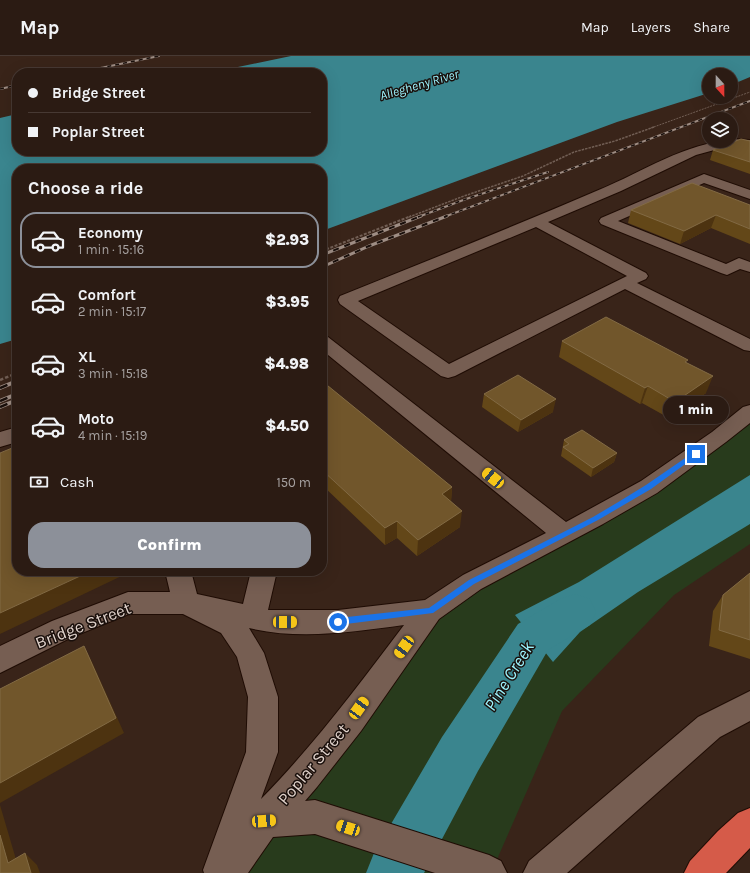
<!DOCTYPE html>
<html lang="en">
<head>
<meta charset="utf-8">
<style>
  :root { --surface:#2b1b13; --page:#372821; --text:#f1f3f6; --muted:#a6a1a0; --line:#473933; --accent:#8c9099 }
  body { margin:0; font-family:Karla,sans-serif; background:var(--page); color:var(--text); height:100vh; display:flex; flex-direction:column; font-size:15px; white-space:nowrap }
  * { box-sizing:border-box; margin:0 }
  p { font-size:13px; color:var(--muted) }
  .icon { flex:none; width:22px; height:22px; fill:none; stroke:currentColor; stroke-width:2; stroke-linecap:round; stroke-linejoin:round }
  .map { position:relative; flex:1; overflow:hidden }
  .details { position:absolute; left:12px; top:108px; width:315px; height:412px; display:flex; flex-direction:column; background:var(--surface); border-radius:16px; box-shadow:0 4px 16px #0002,0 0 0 1px var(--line) }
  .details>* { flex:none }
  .guide { position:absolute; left:12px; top:12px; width:315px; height:88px; border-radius:16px; box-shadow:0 4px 16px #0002,0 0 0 1px var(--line); display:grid; align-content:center; height:88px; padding:0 16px; background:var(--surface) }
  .needle { width:26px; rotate:159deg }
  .buttons { position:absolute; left:702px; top:12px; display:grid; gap:8px }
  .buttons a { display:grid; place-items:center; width:36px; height:36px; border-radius:50%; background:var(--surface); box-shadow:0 4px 16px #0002,0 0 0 1px var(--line); font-size:20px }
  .end { position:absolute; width:18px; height:18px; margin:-9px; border:5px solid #1a73e8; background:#fff; box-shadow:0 0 0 2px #fff }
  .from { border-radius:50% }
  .bubble { position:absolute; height:28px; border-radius:14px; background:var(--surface); box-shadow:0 4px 16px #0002,0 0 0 1px var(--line); font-size:13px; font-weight:800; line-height:28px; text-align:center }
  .car { position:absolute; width:12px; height:24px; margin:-12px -6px; border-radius:5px; box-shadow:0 0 3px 1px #0007; background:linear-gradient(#f5c518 24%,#345 0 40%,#f5c518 0 76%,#345 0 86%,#f5c518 0) }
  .guide b { display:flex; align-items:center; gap:14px; height:38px; font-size:15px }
  .guide b+b { border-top:1px solid var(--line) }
  .guide i { width:10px; height:10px; background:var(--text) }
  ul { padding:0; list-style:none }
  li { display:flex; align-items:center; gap:12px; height:56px; margin:0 8px 6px; padding:0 8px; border:2px solid transparent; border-radius:16px }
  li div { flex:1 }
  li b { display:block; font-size:15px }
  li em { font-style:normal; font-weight:800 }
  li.active { border-color:var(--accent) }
  li>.icon { width:36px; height:36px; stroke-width:1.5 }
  h2 { padding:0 16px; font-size:18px; line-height:48px }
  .pay { display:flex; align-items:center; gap:10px; height:44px; padding:0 16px; font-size:15px }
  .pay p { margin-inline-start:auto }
  .cta { display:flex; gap:8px; margin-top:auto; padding:8px 16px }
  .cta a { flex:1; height:46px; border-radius:16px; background:var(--accent); color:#fff; font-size:16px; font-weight:800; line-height:46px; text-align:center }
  header { display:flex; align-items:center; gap:24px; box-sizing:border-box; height:56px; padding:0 20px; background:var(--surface); border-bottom:1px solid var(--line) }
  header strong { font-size:19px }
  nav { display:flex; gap:22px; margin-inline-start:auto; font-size:14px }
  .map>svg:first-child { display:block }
  .green { fill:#283b1c }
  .water { fill:#3a858e }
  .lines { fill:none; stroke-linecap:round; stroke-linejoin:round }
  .river { fill:#3a858e; fill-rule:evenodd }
  .minor-casing { stroke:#1f0c04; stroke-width:2 }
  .highway-casing { stroke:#1f0c04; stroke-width:2 }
  .path-far3 { stroke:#715e54; stroke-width:1; stroke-dasharray:2 1; stroke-linecap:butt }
  .path-far2 { stroke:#715e54; stroke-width:1.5; stroke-dasharray:2.5 1; stroke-linecap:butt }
  .path-far1 { stroke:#715e54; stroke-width:2; stroke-dasharray:3 1.5; stroke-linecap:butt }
  .path { stroke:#715e54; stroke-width:2.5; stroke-dasharray:3.5 2; stroke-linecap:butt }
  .minor { fill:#765e52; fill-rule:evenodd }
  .highway { fill:#d55b49; fill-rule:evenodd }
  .rail-far2-casing { stroke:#9e8d84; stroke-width:2 }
  .rail-far1-casing { stroke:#9e8d84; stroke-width:3 }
  .rail-casing { stroke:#9e8d84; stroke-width:4 }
  .rail-far2 { stroke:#190f0b; stroke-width:1.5; stroke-dasharray:4; stroke-linecap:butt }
  .rail-far1 { stroke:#190f0b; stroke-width:2; stroke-dasharray:6; stroke-linecap:butt }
  .rail { stroke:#190f0b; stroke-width:2.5; stroke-dasharray:8; stroke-linecap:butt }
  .wall { fill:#634718 }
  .shaded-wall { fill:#4d3310 }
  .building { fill:#71562b; stroke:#826a44 }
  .route { fill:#1a73e8 }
  .labels { text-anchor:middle; stroke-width:3; stroke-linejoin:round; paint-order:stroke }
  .far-water-label { font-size:13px; font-style:italic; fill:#9cf2fc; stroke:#190f0b }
  .near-street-label { font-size:17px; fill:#e0d2cb; stroke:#190f0b }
  .near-water-label { font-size:18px; font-style:italic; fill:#9cf2fc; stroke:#190f0b }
</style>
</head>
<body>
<header>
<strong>Map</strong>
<nav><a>Map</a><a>Layers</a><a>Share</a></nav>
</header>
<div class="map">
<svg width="750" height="817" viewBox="0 0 750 817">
  <rect width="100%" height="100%" fill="#392419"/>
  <!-- green -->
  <path class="green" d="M750,356V488L674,539L562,655L491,817H227L430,555L550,485Z"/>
  <!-- water -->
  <path class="water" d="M291,0H750V21L731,29V19H709V37L617,66L322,175V113H17V283L0,288V62L17,58V95H322V17H209Z
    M750,419V468L638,536L580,576L553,606L515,559L579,526Z"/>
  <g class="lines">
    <!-- river -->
    <path class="river" d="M575,538L590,543L596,556L590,569L548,594L478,715L424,817H366L374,797L442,681L518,568L560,543Z"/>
    <!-- minor casing -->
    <g class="minor-casing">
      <path id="minor" d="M731,83L750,84V92L729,90L696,99L621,135L548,166L646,217L648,220L646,223L637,227L750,283V295L744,294L625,233L455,320L448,322L441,320L340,248L338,244L340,240C427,205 515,170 601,133C640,117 689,85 731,85ZM536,171L627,220L449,308L358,245Z
        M704,118L750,134V143L704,127L618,165L726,208L739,202L750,206V216L740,213L727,219L721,217L601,168L599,165L601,162Z
        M322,280L328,281L566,466L641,425L712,376L743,351L750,349V367L726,386L657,437L603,468L481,533L439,563L361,675L317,731L305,745L315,744L489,799L501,805L507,817H435L315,778L273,781L248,817H204L203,814L246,696L248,641L237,601L221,577L183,558H129L72,581L0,617V590L52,565L128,536H170L165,515H191L197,538L243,548L251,515H277L268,554H338L425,544L463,519L546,477L322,294ZM404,569C358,630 314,689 261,743L278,696V641L264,597L249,572C299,584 353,576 404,569Z
        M17,371V386L0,391V376Z
        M750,635V665L720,681L567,817H523L529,805L698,661Z"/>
    </g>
    <!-- highway casing -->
    <g class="highway-casing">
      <path id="highway" d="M750,752V792L726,817H684L690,805L718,775L738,757Z"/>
    </g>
    <!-- path-far3 -->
    <path class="path-far3" d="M651,72L750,36"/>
    <!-- path-far2 -->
    <path class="path-far2" d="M409,161L464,140L523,120L574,96L615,85L654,71"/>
    <!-- path-far1 -->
    <path class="path-far1" d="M322,195L411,160"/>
    <!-- path -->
    <path class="path" d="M0,324L17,317"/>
    <!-- minor -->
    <use href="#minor" class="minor"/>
    <!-- highway -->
    <use href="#highway" class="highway"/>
    <!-- rail-far2 casing -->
    <g class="rail-far2-casing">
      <path id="rail-far2" d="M76,17L159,0
        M0,33L17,29
        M418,161L466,143L548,116
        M444,161L750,45"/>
    </g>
    <!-- rail-far1 casing -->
    <g class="rail-far1-casing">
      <path id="rail-far1" d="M322,199L421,160
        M322,211L369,190L447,160"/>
    </g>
    <!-- rail casing -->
    <g class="rail-casing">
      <path id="rail" d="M0,332L17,325
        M0,345L17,338
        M0,351L17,344"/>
    </g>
    <!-- rail-far2 -->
    <use href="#rail-far2" class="rail-far2"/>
    <!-- rail-far1 -->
    <use href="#rail-far1" class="rail-far1"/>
    <!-- rail -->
    <use href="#rail" class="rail"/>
  </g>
  <!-- wall -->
  <path class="wall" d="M750,85V118L710,104L713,94Z
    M750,149V188L711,172L680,188L628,167L631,154Z
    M562,285L687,307L706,337L669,362L642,347L640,348L559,301Z
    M322,325L452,431L451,445L460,471L417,500L397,482L385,489L322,429Z
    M484,338L553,356L518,376L482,351Z
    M564,384L617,397L614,406L591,421L561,400Z
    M750,517V603L709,590L713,555L723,539Z"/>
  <!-- shaded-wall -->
  <path class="shaded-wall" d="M716,159L711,172L680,188L684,175Z
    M713,320L706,337L669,362L675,346Z
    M648,330L642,347L640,348L645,332Z
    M556,343L553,356L518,376L521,364Z
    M617,397L614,406L591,421L593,412Z
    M452,431L451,448L442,438Z
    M462,455L460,471L417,500L418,484Z
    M397,465V482L385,489V472Z
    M91,515H132L0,578V557Z
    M84,590L92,606L124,677L0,747V727Z
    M0,749L20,817L8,807L0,779Z
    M25,797L37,809L40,817H31Z"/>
  <!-- building -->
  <path class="building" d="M741,83L750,85V106L713,94Z
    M692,127L750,149V173L716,159L684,175L631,154Z
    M606,261L688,304L685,306L713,320L675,346L648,330L645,332L562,285Z
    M518,319L556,343L521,364L484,338Z
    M322,325L452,431L442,438L462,455L418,484L397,465L385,472L322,414Z
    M582,374L617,397L593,412L563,391L569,388L564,384Z
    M17,390V515H91L0,557V397Z
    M750,517V584L719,574L723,539Z
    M84,590L116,662L0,727V633Z
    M0,779L8,807L25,797L31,817H0Z"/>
  <!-- route -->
  <path class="route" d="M694,396H698L699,398L651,433L598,464L474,528L433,557L338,569L334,566L338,562L429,552L469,524L593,461L620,445L646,429Z"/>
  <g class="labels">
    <!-- far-water labels -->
    <g class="far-water-label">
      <text transform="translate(419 28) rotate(-16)" y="5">Allegheny River</text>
    </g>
    <!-- near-street labels -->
    <g class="near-street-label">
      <text transform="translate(83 569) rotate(-21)" y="6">Bridge Street</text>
      <text transform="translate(313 708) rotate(-50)" y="6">Poplar Street</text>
    </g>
    <!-- near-water labels -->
    <g class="near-water-label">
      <text transform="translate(509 620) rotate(-58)" y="6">Pine Creek</text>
    </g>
  </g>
</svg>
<div class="buttons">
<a><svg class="needle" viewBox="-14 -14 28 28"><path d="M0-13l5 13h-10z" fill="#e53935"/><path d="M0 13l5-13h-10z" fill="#a6a1a0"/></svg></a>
<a><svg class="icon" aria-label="layers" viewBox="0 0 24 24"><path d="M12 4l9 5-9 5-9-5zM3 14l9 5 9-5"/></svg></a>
</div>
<i class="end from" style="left:338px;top:566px"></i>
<i class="end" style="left:696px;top:398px"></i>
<div class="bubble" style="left:663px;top:340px;width:66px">1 min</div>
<i class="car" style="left:493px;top:422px;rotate:309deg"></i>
<i class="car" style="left:285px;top:566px;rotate:90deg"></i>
<i class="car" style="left:404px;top:591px;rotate:216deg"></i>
<i class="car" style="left:359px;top:652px;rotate:36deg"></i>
<i class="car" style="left:264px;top:765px;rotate:86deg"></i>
<i class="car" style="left:348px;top:772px;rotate:288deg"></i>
<div class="guide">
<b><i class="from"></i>Bridge Street</b>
<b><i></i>Poplar Street</b>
</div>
<section class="details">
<h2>Choose a ride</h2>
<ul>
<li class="active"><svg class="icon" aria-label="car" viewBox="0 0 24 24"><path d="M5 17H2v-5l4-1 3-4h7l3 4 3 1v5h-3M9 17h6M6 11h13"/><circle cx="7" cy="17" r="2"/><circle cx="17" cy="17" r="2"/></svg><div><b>Economy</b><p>1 min · 15:16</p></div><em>$2.93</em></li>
<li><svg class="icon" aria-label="car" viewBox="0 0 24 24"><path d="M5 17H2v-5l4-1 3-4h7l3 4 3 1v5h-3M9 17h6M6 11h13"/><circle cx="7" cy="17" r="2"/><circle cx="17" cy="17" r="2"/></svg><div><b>Comfort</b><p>2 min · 15:17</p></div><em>$3.95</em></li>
<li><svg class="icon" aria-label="car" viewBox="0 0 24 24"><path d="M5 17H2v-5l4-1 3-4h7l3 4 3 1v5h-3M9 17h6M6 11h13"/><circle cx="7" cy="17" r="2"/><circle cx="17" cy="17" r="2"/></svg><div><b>XL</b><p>3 min · 15:18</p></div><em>$4.98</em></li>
<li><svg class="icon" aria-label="car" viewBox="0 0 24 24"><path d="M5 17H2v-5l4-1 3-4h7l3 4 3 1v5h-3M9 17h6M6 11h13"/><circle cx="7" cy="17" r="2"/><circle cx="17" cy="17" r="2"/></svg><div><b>Moto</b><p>4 min · 15:19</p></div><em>$4.50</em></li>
</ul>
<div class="pay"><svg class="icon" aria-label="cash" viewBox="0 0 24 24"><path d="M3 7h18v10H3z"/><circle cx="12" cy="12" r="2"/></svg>Cash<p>150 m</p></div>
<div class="cta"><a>Confirm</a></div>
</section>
</div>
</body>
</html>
